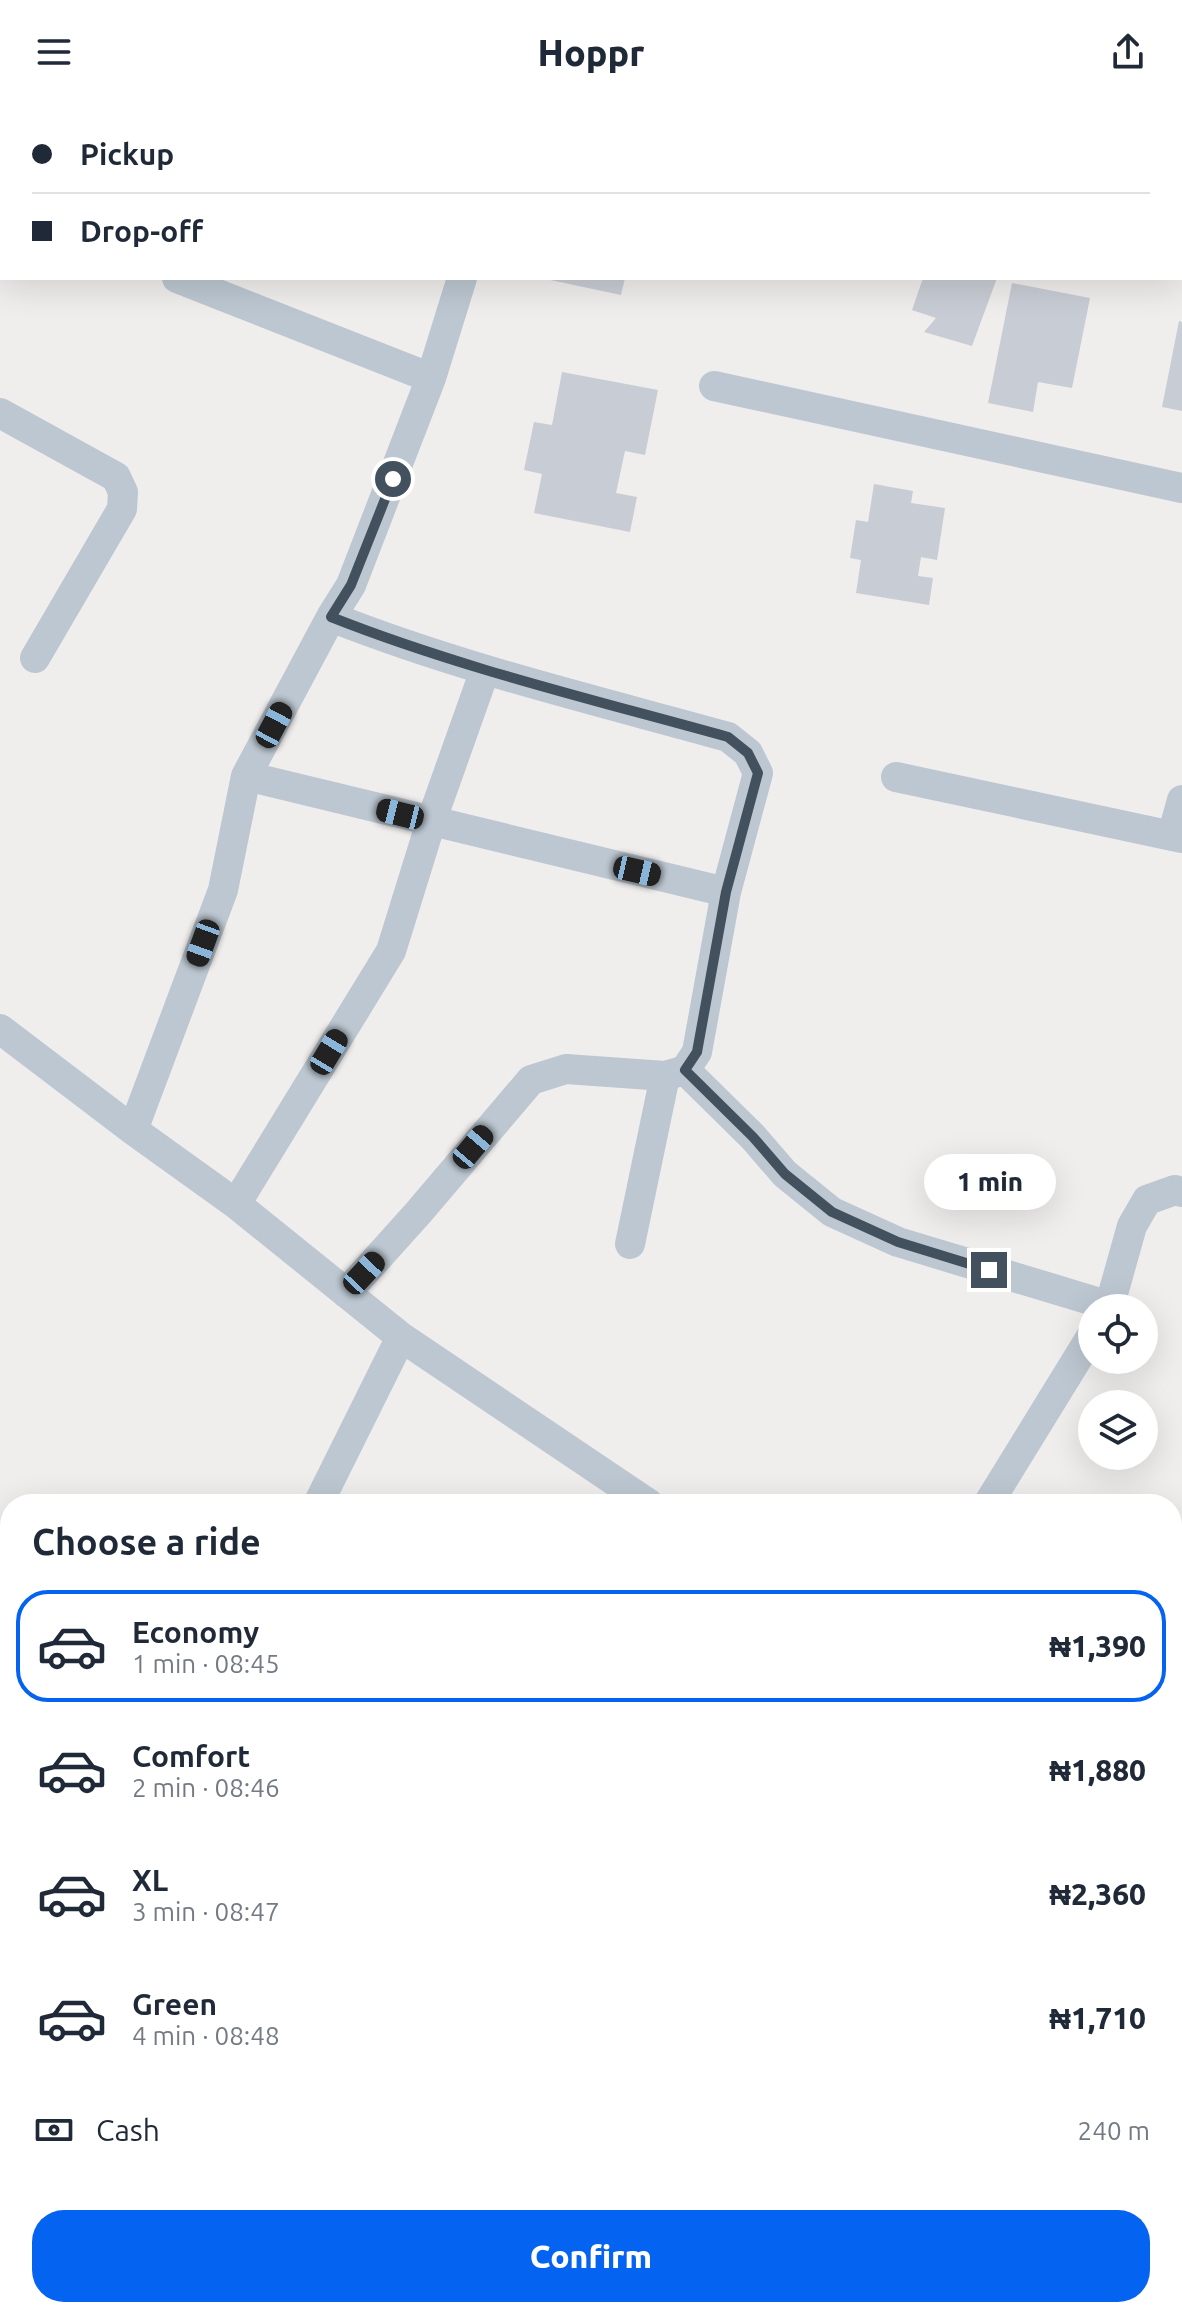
<!DOCTYPE html>
<html lang="en">
<head>
<meta charset="utf-8">
<style>
  :root { --surface:#fff; --page:#f6f6f7; --text:#1f2937; --muted:#747a83; --line:#e0e1e3; --accent:#0563f2 }
  body { margin:0; font-family:Ubuntu,sans-serif; background:var(--page); color:var(--text); height:100vh; display:flex; flex-direction:column; font-size:30px; white-space:nowrap }
  * { box-sizing:border-box; margin:0 }
  p { font-size:26px; color:var(--muted) }
  .icon { flex:none; width:44px; height:44px; fill:none; stroke:currentColor; stroke-width:2; stroke-linecap:round; stroke-linejoin:round }
  .map { position:relative; flex:1; overflow:hidden }
  .sheet { position:absolute; left:0px; top:1390px; width:1182px; height:824px; display:flex; flex-direction:column; background:var(--surface); border-radius:32px 32px 0 0; box-shadow:0 8px 32px #0002 }
  .sheet>* { flex:none }
  .hud { position:absolute; left:0px; top:0px; width:1182px; height:176px; box-shadow:0 8px 32px #0002; display:grid; align-content:center; height:176px; padding:0 32px; background:var(--surface) }
  .fabs { position:absolute; left:1078px; top:1190px; display:grid; gap:16px }
  .fabs a { display:grid; place-items:center; width:80px; height:80px; border-radius:50%; background:var(--surface); box-shadow:0 8px 32px #0002; font-size:40px }
  .end { position:absolute; width:36px; height:36px; margin:-18px; border:10px solid #43505d; background:#fff; box-shadow:0 0 0 4px #fff }
  .from { border-radius:50% }
  .bubble { position:absolute; height:56px; border-radius:28px; background:var(--surface); box-shadow:0 8px 32px #0002; font-size:26px; font-weight:800; line-height:56px; text-align:center }
  .car { position:absolute; width:24px; height:48px; margin:-24px -12px; border-radius:10px; box-shadow:0 0 6px 2px #0007; background:linear-gradient(#222 24%,#8ab4d8 0 40%,#222 0 76%,#8ab4d8 0 86%,#222 0) }
  .hud b { display:flex; align-items:center; gap:28px; height:76px; font-size:30px }
  .hud b+b { border-top:2px solid var(--line) }
  .hud i { width:20px; height:20px; background:var(--text) }
  ul { padding:0; list-style:none }
  li { display:flex; align-items:center; gap:24px; height:112px; margin:0 16px 12px; padding:0 16px; border:4px solid transparent; border-radius:32px }
  li div { flex:1 }
  li b { display:block; font-size:30px }
  li em { font-style:normal; font-weight:800 }
  li.on { border-color:var(--accent) }
  li>.icon { width:72px; height:72px; stroke-width:1.5 }
  h2 { padding:0 32px; font-size:36px; line-height:96px }
  .pay { display:flex; align-items:center; gap:20px; height:88px; padding:0 32px; font-size:30px }
  .pay p { margin-inline-start:auto }
  .button { display:flex; gap:16px; margin-top:auto; padding:16px 32px }
  .button a { flex:1; height:92px; border-radius:32px; background:var(--accent); color:#fff; font-size:32px; font-weight:800; line-height:92px; text-align:center }
  header { display:flex; justify-content:space-between; align-items:center; height:104px; padding:0 32px; background:var(--surface); font-size:36px; font-weight:800 }
  .map>svg:first-child { display:block }
  .building { fill:#c8ccd4 }
  .lines { fill:none; stroke-linecap:round; stroke-linejoin:round }
  .minor { stroke:#bcc7d1; stroke-width:30 }
  .route { stroke:#43505d; stroke-width:10 }
</style>
</head>
<body>
<header><svg class="icon" aria-label="menu" viewBox="0 0 24 24"><path d="M4 6h16M4 12h16M4 18h16"/></svg>Hoppr<svg class="icon" aria-label="share" viewBox="0 0 24 24"><path d="M12 15V3M7 8l5-5 5 5M5 13v7h14v-7"/></svg></header>
<div class="map">
<svg width="1182" height="2214" viewBox="0 0 1182 2214">
  <rect width="100%" height="100%" fill="#f0eded"/>
  <!-- building -->
  <path class="building" d="M541,174H625L621,191Z
    M923,174H997L972,242L924,228L936,214L912,206Z
    M1012,179L1090,194L1072,284L1038,278L1033,308L988,299Z
    M1179,217L1182,218V307L1162,303Z
    M562,268L658,286L645,351L625,347L616,389L637,393L630,428L534,409L542,370L524,366L534,318L552,321Z
    M874,380L913,387L911,399L945,404L937,456L921,453L918,472L933,474L929,501L856,489L861,456L850,454L856,416L868,418Z"/>
  <g class="lines">
    <!-- minor -->
    <path class="minor" d="M940,0L949,2
      M172,2V0
      M515,2L516,0
      M0,103L2,104
      M177,174L431,274
      M714,282L1182,384
      M0,309L116,373L123,388L122,405L35,554
      M331,513C460,564 595,596 728,633L748,649L758,669L726,788L697,948L685,966L665,972L566,965L531,976L418,1109L346,1189
      M246,672L726,788
      M896,673L1182,734
      M1172,732L1182,696
      M0,925L133,1026L236,1100L401,1233L649,1400
      M685,966L753,1033L785,1070L832,1108L898,1138L1110,1202
      M133,1026L223,786L246,672L331,513L351,481L431,274L462,174
      M236,1100L391,847L431,718L485,566
      M630,1140L665,972
      M1109,1204L1132,1122L1147,1096L1175,1086L1182,1088
      M318,1400L401,1233
      M988,1400L1092,1231
      M1172,1600L1182,1568
      M0,1767L10,1770
      M1172,1973L1182,1972
      M782,2204V2214
      M9,2214L13,2204
      M1058,2214L1182,2211"/>
  </g>
  <g class="lines">
    <!-- route -->
    <path class="route" d="M393,375L351,481L331,513C460,564 595,596 728,633L748,649L758,669L726,788L697,948L685,966L753,1033L785,1070L832,1108L898,1138L989,1166"/>
  </g>
</svg>
<div class="fabs">
<a><svg class="icon" aria-label="locate" viewBox="0 0 24 24"><circle cx="12" cy="12" r="6"/><path d="M12 2v4M12 18v4M2 12h4M18 12h4"/></svg></a>
<a><svg class="icon" aria-label="layers" viewBox="0 0 24 24"><path d="M12 4l9 5-9 5-9-5zM3 14l9 5 9-5"/></svg></a>
</div>
<i class="end from" style="left:393px;top:375px"></i>
<i class="end" style="left:989px;top:1166px"></i>
<div class="bubble" style="left:924px;top:1050px;width:132px">1 min</div>
<i class="car" style="left:274px;top:621px;rotate:28deg"></i>
<i class="car" style="left:400px;top:710px;rotate:284deg"></i>
<i class="car" style="left:637px;top:767px;rotate:103deg"></i>
<i class="car" style="left:203px;top:839px;rotate:200deg"></i>
<i class="car" style="left:329px;top:948px;rotate:31deg"></i>
<i class="car" style="left:473px;top:1043px;rotate:40deg"></i>
<i class="car" style="left:364px;top:1169px;rotate:43deg"></i>
<div class="hud">
<b><i class="from"></i>Pickup</b>
<b><i></i>Drop-off</b>
</div>
<section class="sheet">
<h2>Choose a ride</h2>
<ul>
<li class="on"><svg class="icon" aria-label="car" viewBox="0 0 24 24"><path d="M5 17H2v-5l4-1 3-4h7l3 4 3 1v5h-3M9 17h6M6 11h13"/><circle cx="7" cy="17" r="2"/><circle cx="17" cy="17" r="2"/></svg><div><b>Economy</b><p>1 min · 08:45</p></div><em>₦1,390</em></li>
<li><svg class="icon" aria-label="car" viewBox="0 0 24 24"><path d="M5 17H2v-5l4-1 3-4h7l3 4 3 1v5h-3M9 17h6M6 11h13"/><circle cx="7" cy="17" r="2"/><circle cx="17" cy="17" r="2"/></svg><div><b>Comfort</b><p>2 min · 08:46</p></div><em>₦1,880</em></li>
<li><svg class="icon" aria-label="car" viewBox="0 0 24 24"><path d="M5 17H2v-5l4-1 3-4h7l3 4 3 1v5h-3M9 17h6M6 11h13"/><circle cx="7" cy="17" r="2"/><circle cx="17" cy="17" r="2"/></svg><div><b>XL</b><p>3 min · 08:47</p></div><em>₦2,360</em></li>
<li><svg class="icon" aria-label="car" viewBox="0 0 24 24"><path d="M5 17H2v-5l4-1 3-4h7l3 4 3 1v5h-3M9 17h6M6 11h13"/><circle cx="7" cy="17" r="2"/><circle cx="17" cy="17" r="2"/></svg><div><b>Green</b><p>4 min · 08:48</p></div><em>₦1,710</em></li>
</ul>
<div class="pay"><svg class="icon" aria-label="cash" viewBox="0 0 24 24"><path d="M3 7h18v10H3z"/><circle cx="12" cy="12" r="2"/></svg>Cash<p>240 m</p></div>
<div class="button"><a>Confirm</a></div>
</section>
</div>
</body>
</html>
